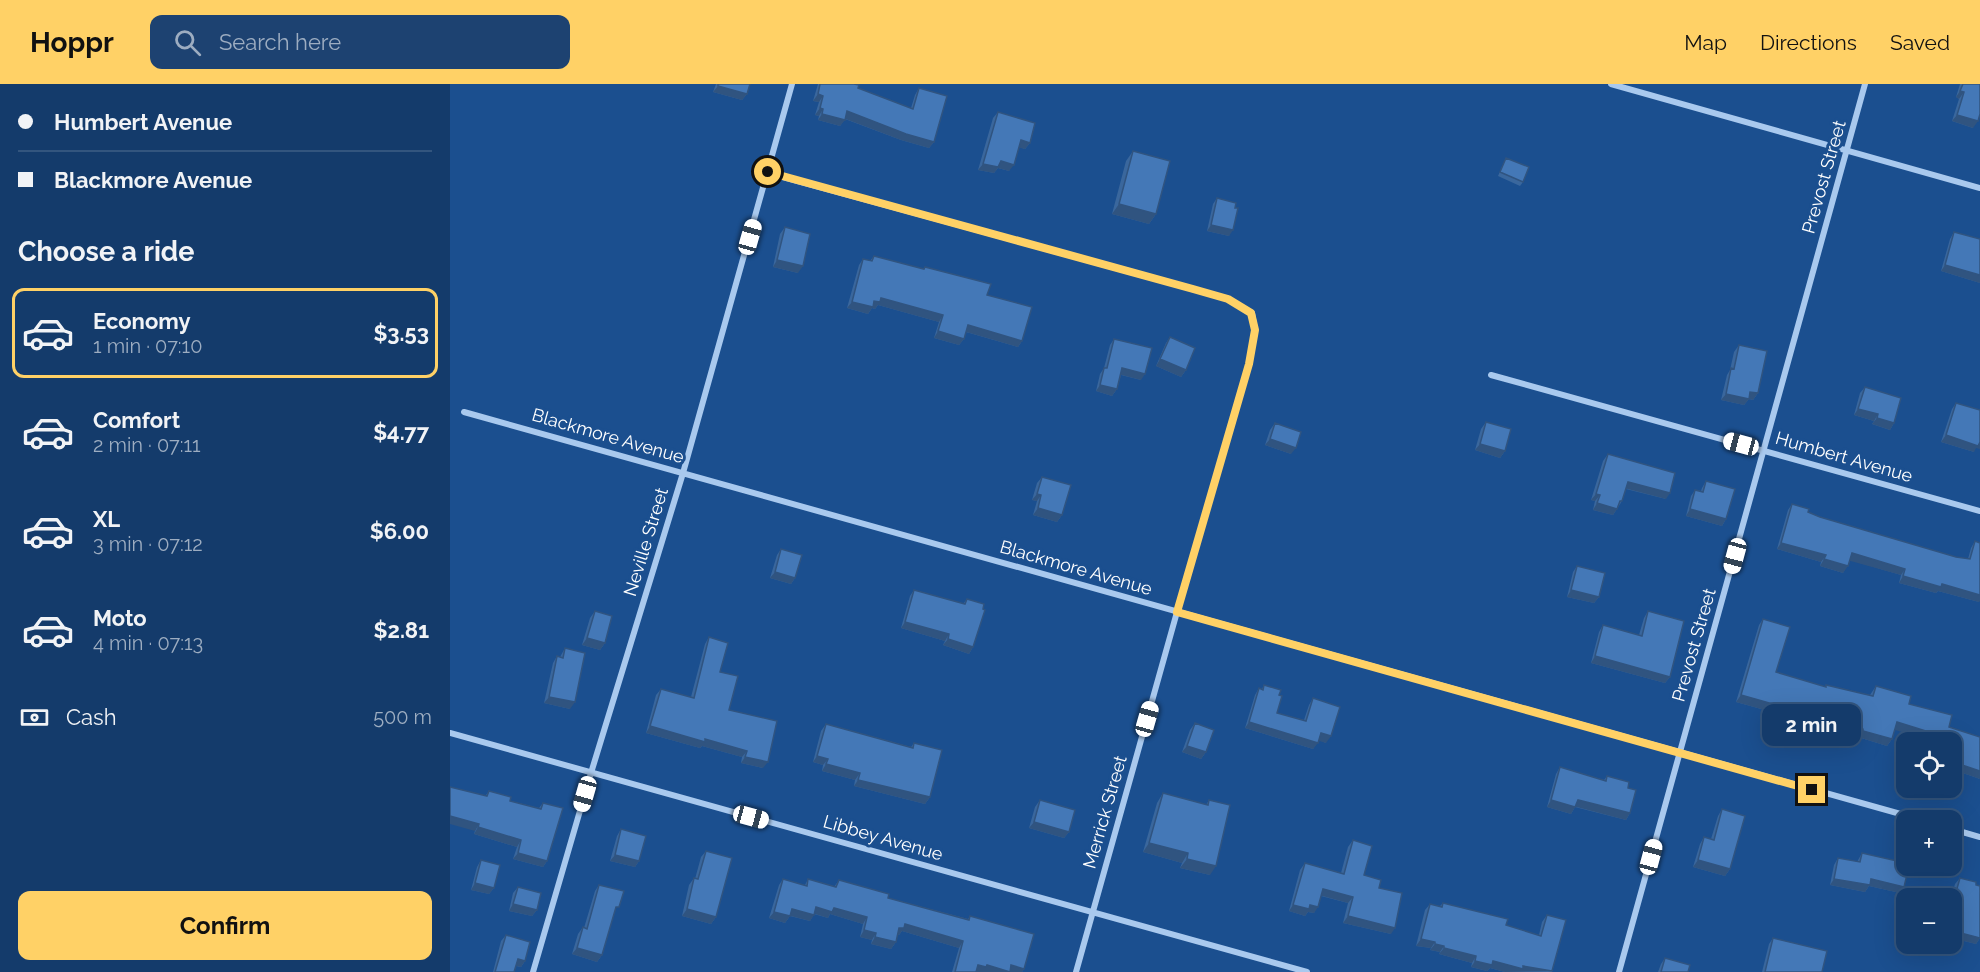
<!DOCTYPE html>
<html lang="en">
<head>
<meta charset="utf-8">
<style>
  :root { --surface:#143b6b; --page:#1d4271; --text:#f1f3f6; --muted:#9dadc1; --line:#33557e; --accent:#ffd166 }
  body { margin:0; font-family:Raleway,sans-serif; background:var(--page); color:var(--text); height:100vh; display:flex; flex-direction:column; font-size:22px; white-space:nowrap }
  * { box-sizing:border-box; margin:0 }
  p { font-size:20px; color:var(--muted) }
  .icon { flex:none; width:33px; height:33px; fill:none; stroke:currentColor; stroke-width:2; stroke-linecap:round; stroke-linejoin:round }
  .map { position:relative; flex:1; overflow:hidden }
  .panel { display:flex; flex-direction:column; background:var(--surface); width:450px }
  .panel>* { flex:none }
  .banner { display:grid; align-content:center; height:132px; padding:0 18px; background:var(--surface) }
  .buttons { position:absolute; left:1446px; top:648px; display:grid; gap:12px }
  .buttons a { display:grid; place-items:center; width:66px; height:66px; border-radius:12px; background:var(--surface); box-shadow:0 6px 24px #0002,0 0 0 2px var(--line); font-size:30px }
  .end { position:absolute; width:27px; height:27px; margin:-14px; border:8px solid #ffd166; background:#111; box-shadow:0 0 0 3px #111 }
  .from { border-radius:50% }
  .bubble { position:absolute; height:42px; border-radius:12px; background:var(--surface); box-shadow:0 6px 24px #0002,0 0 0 2px var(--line); font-size:20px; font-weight:700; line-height:42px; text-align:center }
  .car { position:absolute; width:18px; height:36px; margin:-18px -9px; border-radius:8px; box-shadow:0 0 4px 2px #0007; background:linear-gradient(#fff 24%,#345 0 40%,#fff 0 76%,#345 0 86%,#fff 0) }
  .banner b { display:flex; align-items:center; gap:21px; height:57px; font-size:22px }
  .banner b+b { border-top:2px solid var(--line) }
  .banner i { width:15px; height:15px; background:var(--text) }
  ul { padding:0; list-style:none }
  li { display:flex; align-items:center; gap:18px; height:90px; margin:0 12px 9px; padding:0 6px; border:3px solid transparent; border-radius:12px }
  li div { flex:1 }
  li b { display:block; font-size:22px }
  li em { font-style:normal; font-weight:700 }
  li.on { border-color:var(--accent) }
  li>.icon { width:54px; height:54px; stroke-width:1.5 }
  h2 { padding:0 18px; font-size:27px; line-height:72px }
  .pay { display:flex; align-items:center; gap:15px; height:66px; padding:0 18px; font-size:22px }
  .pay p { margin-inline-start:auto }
  .button { display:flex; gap:12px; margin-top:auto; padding:12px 18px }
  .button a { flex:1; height:69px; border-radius:12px; background:var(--accent); color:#111; font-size:24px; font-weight:700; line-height:69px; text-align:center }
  header { display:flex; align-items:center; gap:36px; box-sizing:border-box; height:84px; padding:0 30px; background:var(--accent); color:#111 }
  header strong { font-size:28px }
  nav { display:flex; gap:33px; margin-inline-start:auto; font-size:21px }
  .search { width:420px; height:54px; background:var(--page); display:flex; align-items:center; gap:15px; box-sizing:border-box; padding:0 21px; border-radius:12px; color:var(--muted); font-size:22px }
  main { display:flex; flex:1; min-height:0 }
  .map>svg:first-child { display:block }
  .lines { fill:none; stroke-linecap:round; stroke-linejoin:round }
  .minor { stroke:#a9c9ee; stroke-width:6 }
  .wall { fill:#3a679d }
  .shaded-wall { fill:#305480 }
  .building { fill:#4478b7; stroke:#305480; stroke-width:1.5 }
  .route { stroke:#ffd166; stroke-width:8 }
  .labels { text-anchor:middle; stroke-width:6; stroke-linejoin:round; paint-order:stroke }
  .street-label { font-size:18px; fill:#fff; stroke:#1b4f8f }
</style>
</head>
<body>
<header>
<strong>Hoppr</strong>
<div class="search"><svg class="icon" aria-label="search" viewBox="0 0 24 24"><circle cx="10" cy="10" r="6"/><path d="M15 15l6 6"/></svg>Search here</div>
<nav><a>Map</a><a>Directions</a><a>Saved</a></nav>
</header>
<main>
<section class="panel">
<div class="banner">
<b><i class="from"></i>Humbert Avenue</b>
<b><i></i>Blackmore Avenue</b>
</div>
<h2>Choose a ride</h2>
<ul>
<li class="on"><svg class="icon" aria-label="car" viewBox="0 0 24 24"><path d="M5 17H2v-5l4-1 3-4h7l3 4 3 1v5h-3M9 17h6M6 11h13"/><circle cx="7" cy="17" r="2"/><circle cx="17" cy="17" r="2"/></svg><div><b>Economy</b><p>1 min · 07:10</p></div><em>$3.53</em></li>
<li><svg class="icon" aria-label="car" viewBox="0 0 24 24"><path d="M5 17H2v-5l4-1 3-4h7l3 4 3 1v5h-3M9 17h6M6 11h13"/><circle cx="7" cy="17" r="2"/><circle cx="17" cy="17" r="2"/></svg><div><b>Comfort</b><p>2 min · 07:11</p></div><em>$4.77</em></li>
<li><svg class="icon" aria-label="car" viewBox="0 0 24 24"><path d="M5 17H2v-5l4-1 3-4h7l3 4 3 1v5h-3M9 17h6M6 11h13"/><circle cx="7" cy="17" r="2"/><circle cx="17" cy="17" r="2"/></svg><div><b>XL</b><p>3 min · 07:12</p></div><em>$6.00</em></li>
<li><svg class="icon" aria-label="car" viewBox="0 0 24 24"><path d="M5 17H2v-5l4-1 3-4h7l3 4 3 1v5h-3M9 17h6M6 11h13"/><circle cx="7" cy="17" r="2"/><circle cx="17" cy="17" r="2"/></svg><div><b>Moto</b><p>4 min · 07:13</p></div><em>$2.81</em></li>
</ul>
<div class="pay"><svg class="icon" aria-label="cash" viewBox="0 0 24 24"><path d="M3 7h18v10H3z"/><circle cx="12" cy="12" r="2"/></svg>Cash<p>500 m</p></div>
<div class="button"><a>Confirm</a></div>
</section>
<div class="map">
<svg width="1530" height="888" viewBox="0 0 1530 888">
  <rect width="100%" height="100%" fill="#1b4f8f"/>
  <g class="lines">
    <!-- minor -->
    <path class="minor" d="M1161,0L1530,104
      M318,89L743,205L778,215L802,229L805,246L799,280L727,528L626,888
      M1041,291L1530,427
      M14,328L1472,736
      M0,649L857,888
      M1502,745L1530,753
      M83,888L141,689L233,389L342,0
      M1169,888L1415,0"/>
  </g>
  <!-- wall -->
  <path class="wall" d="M266,0H300L297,10L292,16L263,8Z
    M368,0H404L408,4L461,24L465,11L469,4L484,58L479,64L451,56L395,35L390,42L368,36L369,32L365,31L369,18L363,17Z
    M1510,0H1530L1523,44L1502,37L1509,15L1506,13Z
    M548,28L580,59L575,65L569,63L559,87L548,84L544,89L528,86L543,34Z
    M683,67L706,130L699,140L662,130L676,77Z
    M1056,74L1073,98L1070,102L1048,92Z
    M767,114L785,124L779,152L757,147L763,120Z
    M335,143L348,189L323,183L330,150Z
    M1504,148L1530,155V199L1491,187L1500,155Z
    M424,172L473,185L475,183L537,211L572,257L568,263L516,248L514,255L509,261L484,254L489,238L428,221L425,225L422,224L418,230L397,224L409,181L413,175L420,177Z
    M720,253L736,286L731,293L706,282L716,259Z
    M664,255L691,296L671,291L667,305L662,312L646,307L650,290L654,284L660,261Z
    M1289,261L1308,309L1303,316L1299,315L1294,321L1271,316L1277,291L1280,286L1284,268Z
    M1415,303L1444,339L1440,346L1422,340L1424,337L1404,331L1410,309Z
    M1506,319L1524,368L1491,358L1502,325Z
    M1036,338L1055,367L1050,374L1025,366L1031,345Z
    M825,339L841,370L815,361L820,346Z
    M1158,370L1216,415L1176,405L1172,417L1163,431L1143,426L1145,417L1141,416L1153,377Z
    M592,393L612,431L607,438L583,431L587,417L582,416L587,399Z
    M1256,397L1276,435L1272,442L1236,432L1241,412L1245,406L1251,407L1252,404Z
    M1342,420L1358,428L1370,433L1506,473L1518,475L1521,464L1525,457L1529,518L1488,507L1486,509L1449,499L1451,491L1400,476L1393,489L1370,482L1371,478L1327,465L1338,426Z
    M331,465L345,494L341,500L320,494L327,471Z
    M1127,482L1149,513L1144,519L1117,513L1123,488Z
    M464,506L513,520L517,515L523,563L519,570L493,561L495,557L451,544L460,512Z
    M145,527L155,559L150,566L132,561L140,534Z
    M1198,527L1220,593L1215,599L1141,579L1149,548L1153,541L1189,551L1194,534Z
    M1313,535L1326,588L1375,603L1376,601L1420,611L1426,602L1499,643L1530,695L1507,687L1508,685L1502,658H1474V655L1445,645L1442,655L1437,662L1408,653L1409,652L1364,642L1365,640L1286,618L1309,541Z
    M259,553L270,588L279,626L313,684L291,679L292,673L252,662L250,664L196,649L206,611L211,605L241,613L255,560Z
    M115,564L120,625L94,619L103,579L107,572L110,573Z
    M814,601L829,611L827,629L854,636L859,621L863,614L876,659L869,656L863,665L795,644L805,611L809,604L812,605Z
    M745,639L756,668L751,675L732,668L740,646Z
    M376,640L461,663L464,659L480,713L475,720L404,702L405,696L372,687L373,681L363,678L371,647Z
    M1110,683L1154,696L1157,692L1178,704L1180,729L1176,736L1125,723L1121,730L1097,723L1106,690Z
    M39,707L60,717L89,724L93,719L97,777L93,783L63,775L67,763L24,750L36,711Z
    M713,709L756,721L759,716L760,791L730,784L732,779L693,768L707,719Z
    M590,716L619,748L614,754L579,744L585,723Z
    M1272,725L1280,785L1275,792L1243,783L1250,760L1254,753L1261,755L1268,732Z
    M171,745L189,777L185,783L160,777L167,752Z
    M903,756L914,791L929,804L941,850L893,839L898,819L871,812L864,829L858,828L855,832L839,827L850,786L855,779L891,789L898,763Z
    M256,767L266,833L261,840L232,832L239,801L244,794L245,795L251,773Z
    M1412,769L1454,803L1450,809L1419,802L1415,808L1380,801L1384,781L1388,774L1407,778Z
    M31,776L44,804L39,810L21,806L27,783Z
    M1510,794L1530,802V854L1526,860L1502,854V842L1504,830L1502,829L1501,814L1505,800Z
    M333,795L355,801L358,795L384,803L389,796L438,814L518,835L520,832L574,885L572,888H502L509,864L452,847L449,851H447L446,858L441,865L421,860L422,856L410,853L413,840L380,830L378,834L364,830L360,837L340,832L335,839L319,834L329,801Z
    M149,801L164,830L152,871L147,878L122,870L128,850L133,843L134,844L145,807Z
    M68,803L87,826L82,832L59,827L63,809Z
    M993,819L1056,841L1089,851L1092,838L1097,831L1116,836L1102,888H1055L1040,884L1037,887L1021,883L1022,879L989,870L990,868L980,866L981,864L966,862L975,826L980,820L990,822Z
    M56,851L75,877L71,883L66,882L64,888H43L51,857Z
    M1323,854L1372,888H1312L1319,860Z
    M1215,874L1238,888H1208L1211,880Z"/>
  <!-- shaded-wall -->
  <path class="shaded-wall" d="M268,2L297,10L292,16L263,8Z
    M1510,7L1514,8L1509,15L1506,13Z
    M368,10L373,12L369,18L363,17Z
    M370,24L373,25L369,32L365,31Z
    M397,27L484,58L479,64L451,56L393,34Z
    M372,30L395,36L390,42L368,36Z
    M1507,31L1528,37L1523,44L1502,37Z
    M571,56L580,59L575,65L566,63Z
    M551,77L564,81L559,87L548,84L544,89L528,86L533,80Z
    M669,120L706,130L699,140L662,130Z
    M761,141L783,146L779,152L757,147Z
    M327,176L353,182L348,189L323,183Z
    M1495,181L1530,191V199L1491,187Z
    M431,214L493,231L489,238L428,221L425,225L422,224L418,230L397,224L402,218L424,217Z
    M518,241L572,257L568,263L513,247Z
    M488,247L514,255L509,261L484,254Z
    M710,275L736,286L731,293L706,282Z
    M672,284L695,290L691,296L668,290Z
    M650,301L667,305L662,312L646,307Z
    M1300,308L1308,309L1303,316L1296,314Z
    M1276,310L1299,315L1294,321L1271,316Z
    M1408,325L1428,330L1424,337L1404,331Z
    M1427,334L1444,339L1440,346L1422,340Z
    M1496,351L1530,358V365L1526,364L1524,368L1491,358Z
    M820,355L846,364L841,370L815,361Z
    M1030,360L1055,367L1050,374L1025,366Z
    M1178,398L1220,409L1216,415L1174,404Z
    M587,410L591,411L587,417L582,416Z
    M1146,410L1150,411L1145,417L1141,416Z
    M1147,419L1167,425L1163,431L1143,426Z
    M588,424L612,431L607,438L583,431Z
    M1240,425L1276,435L1272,442L1236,432Z
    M1331,459L1376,471L1371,478L1327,465Z
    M1402,469L1455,485L1451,491L1397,476Z
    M1374,475L1398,482L1393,489L1370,482Z
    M325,488L345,494L341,500L320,494Z
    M1453,492L1492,500L1530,511V517L1529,518L1488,507L1486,509L1449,499Z
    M1121,506L1149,513L1144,519L1117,513Z
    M455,538L499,550L495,557L451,544Z
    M137,554L155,559L150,566L132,561Z
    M498,555L523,563L519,570L493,561Z
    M1145,572L1220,593L1215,599L1141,579Z
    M1291,611L1369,633L1365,640L1286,618Z
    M99,613L125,618L120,625L94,619Z
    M1369,635L1413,645L1409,652L1364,642Z
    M799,638L868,659L863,665L795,644Z
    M1447,638L1479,648L1474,655L1442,645Z
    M200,642L255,655L297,667L292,673L252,662L250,664L196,649Z
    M1413,647L1442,655L1437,662L1408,653Z
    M871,649L881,652L876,659L866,656Z
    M737,662L756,668L751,675L732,668Z
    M367,672L378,675L373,681L363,678Z
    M295,673L318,678L313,684L291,679Z
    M1502,676L1513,679L1508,685L1502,683Z
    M376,680L410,689L405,696L372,687Z
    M1512,681L1530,687V695L1507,687Z
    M408,696L480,713L475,720L404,702Z
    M1101,716L1125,723L1121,730L1097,723Z
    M1128,716L1180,729L1176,736L1123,722Z
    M0,732L29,740L25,747L0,740Z
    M584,738L619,748L614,754L579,744Z
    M28,743L71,756L67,763L24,750Z
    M699,759L738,769L732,779L693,768Z
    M68,769L97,777L93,783L63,775Z
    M165,771L189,777L185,783L160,777Z
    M737,775L766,782L760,791L730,784Z
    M1248,776L1280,785L1275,792L1243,783Z
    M1384,795H1421L1454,803L1450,809L1419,802L1415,808L1380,801Z
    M25,799L44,804L39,810L21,806Z
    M873,805L903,813L898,819L869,811Z
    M63,820L87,826L82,832L59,827Z
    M843,821H860L868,823L864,829L858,828L855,832L839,827Z
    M1502,822L1509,823L1504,830L1502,829Z
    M366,823L384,824L417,833L413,840L380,830L378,834L362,829Z
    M237,825L266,833L261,840L232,832Z
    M342,825L364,831L360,837L337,831Z
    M324,828L340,832L335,839L319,834Z
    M898,832L945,844L941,850L893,839Z
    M455,840L513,857L509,864L452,847L449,851L445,850L449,844Z
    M414,846L426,849L422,856L410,853Z
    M1503,847L1530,854L1526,860L1502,854V850Z
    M425,853L446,858L441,865L421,860Z
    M971,855L985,858L981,864L966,862Z
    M985,860L994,862L990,868L980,866Z
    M127,864L152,871L147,878L122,870Z
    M994,864L1026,872L1022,879L989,870Z
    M68,875L75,877L71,883L63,881Z
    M1025,877H1043L1102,887L1055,888L1040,884L1037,887L1021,883Z
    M528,881H561L574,885L572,888H524Z"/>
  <!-- building -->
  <path class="building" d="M268,0H300L297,10L268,2Z
    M370,0H404L409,1L408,4L463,25L469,4L497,12L484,58L456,50L397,27L395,36L372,30L373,25L370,24L373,12L368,10Z
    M1513,0H1530V30L1528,37L1507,31L1514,8L1510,7Z
    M548,28L585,39L580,59L571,56L564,81L551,77L548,83L533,80Z
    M683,67L720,77L706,130L669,120Z
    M1056,74L1079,83L1073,98L1050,88Z
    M767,114L786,119L785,124H788L783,146L761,141Z
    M335,143L360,150L353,182L327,176Z
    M1504,148L1530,155V191L1495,181Z
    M424,172L474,185L475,183L541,200L537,211L582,223L572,257L518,241L514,255L488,247L493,231L431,214L430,218L424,217L423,223L402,218L413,175L422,177Z
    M720,253L745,264L736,286L710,275Z
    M664,255L702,264L695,290L672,284L667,305L650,301L654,284H657Z
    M1289,261L1317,267L1308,309L1300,308L1299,315L1276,310L1281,284L1284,285Z
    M1415,303L1451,314L1444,339L1427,334L1428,330L1408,325Z
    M1506,319L1530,326V358L1528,362L1496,351Z
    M1036,338L1061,345L1055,367L1030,360Z
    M825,339L851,348L846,364L820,355Z
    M1158,370L1225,389L1220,409L1178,398L1172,417H1170L1167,425L1147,419L1150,411L1146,410Z
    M592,393L621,401L612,431L588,424L591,411L587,410Z
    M1256,397L1285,405L1276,435L1240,425L1245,406L1253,408Z
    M1342,420L1359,425L1358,428L1370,433L1506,473L1520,475L1525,457L1530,459V511L1492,500L1491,503L1453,492L1455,485L1402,469L1398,482L1374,475L1376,471L1331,459Z
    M331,465L352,471L345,494L325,488Z
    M1127,482L1155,489L1149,513L1121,506Z
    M464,506L515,520L517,515L534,520L533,525L535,526L523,563L498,555L499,550L455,538Z
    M145,527L162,532L155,559L137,554Z
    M1198,527L1234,537L1220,593L1145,572L1153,541L1192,552Z
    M1313,535L1340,543L1326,588L1376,603V601L1423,612L1426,602L1461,612L1459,620L1502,631L1499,643L1530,653V687L1512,681L1513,679L1502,676V658H1476L1479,648L1447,638L1442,655L1413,647V645L1369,635V633L1291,611Z
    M259,553L278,559L270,588L288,592L279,626L327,637L318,678L295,673L297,667L255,655V658L200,642L211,605L244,614Z
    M115,564L135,569L125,618L99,613L107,572L113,574Z
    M814,601L831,606L829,611L832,612L827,629L856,637L863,614L890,623L881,652L871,649L868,659L799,638L809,604L813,606Z
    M745,639L764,646L756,668L737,662Z
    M376,640L463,664L464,659L492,666L480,713L408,696L410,689L376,680L378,675L367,672Z
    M1110,683L1156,697L1157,692L1179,698L1178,704L1186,706L1180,729L1128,716L1125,723L1101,716Z
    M0,703L37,712L39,707L61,713L60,717L91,725L93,719L113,724L97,777L68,769L71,756L28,743L29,740L0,732Z
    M713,709L758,721L759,716L780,721L766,782L737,775L738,769L699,759Z
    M590,716L625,726L619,748L584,738Z
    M1272,725L1295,732L1280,785L1248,776L1254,753L1264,756Z
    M171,745L196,752L189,777L165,771Z
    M903,756L922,762L914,791L931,796L929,804L952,809L945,844L898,832L903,813L873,805L868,823L860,821L859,825L843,821L855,779L894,790Z
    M256,767L282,774L266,833L237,825L244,794L248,795Z
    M1412,769L1456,779V782H1459L1454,803L1421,795L1420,801L1384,795L1388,774L1410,778Z
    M31,776L50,781L44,804L25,799Z
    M1510,794L1526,798V801L1530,802V854L1503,847L1509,823L1502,822Z
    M333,795L357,802L358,795L386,803L389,796L439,810L438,814L519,836L520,832L584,850L574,885L561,881L560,888L537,881L536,883L528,881L526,888H505L513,857L455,840L454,844H449L446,858L425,853L426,849L414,846L417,833L384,824L382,828L366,823L364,831L342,825L340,832L324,828Z
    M149,801L174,807L169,823H166L152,871L127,864L133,843L137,845Z
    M68,803L91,809L87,826L63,820Z
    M993,819L1058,835L1056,841L1091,852L1097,831L1116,836L1102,887L1073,882V885L1043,877L1042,881L1025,877L1026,872L994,864V862L985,860V858L971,855L980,820L992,823Z
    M56,851L80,858L75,877L68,875L64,888H45Z
    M1323,854L1377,867L1372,888H1315Z
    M1215,874L1240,881L1238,888H1211Z"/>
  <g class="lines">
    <!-- route -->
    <path class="route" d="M318,88L743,205L778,215L801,229L805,246L799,280L727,528L1362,706"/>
  </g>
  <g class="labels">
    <!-- street labels -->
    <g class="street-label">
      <text transform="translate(1374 93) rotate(-74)" y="6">Prevost Street</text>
      <text transform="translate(158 352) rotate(16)" y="6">Blackmore Avenue</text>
      <text transform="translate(1394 373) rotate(16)" y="6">Humbert Avenue</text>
      <text transform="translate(196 458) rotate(-73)" y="6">Neville Street</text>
      <text transform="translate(626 484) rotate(16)" y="6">Blackmore Avenue</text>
      <text transform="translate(1244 561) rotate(-74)" y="6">Prevost Street</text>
      <text transform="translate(655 728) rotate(-74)" y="6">Merrick Street</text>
      <text transform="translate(433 754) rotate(16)" y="6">Libbey Avenue</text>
    </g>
  </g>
</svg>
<div class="buttons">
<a><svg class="icon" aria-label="locate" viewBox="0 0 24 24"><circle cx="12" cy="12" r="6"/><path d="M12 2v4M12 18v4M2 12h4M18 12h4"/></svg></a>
<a>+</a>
<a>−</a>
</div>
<i class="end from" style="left:318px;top:88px"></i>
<i class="end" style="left:1362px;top:706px"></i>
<div class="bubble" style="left:1312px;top:620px;width:99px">2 min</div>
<i class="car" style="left:300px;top:153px;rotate:16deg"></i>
<i class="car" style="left:1291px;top:360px;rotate:285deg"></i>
<i class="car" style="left:1285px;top:472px;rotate:195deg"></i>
<i class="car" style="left:697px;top:635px;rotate:16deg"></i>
<i class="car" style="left:135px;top:710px;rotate:196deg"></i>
<i class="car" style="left:301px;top:733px;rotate:105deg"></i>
<i class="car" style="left:1201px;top:773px;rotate:15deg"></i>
</div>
</main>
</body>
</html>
